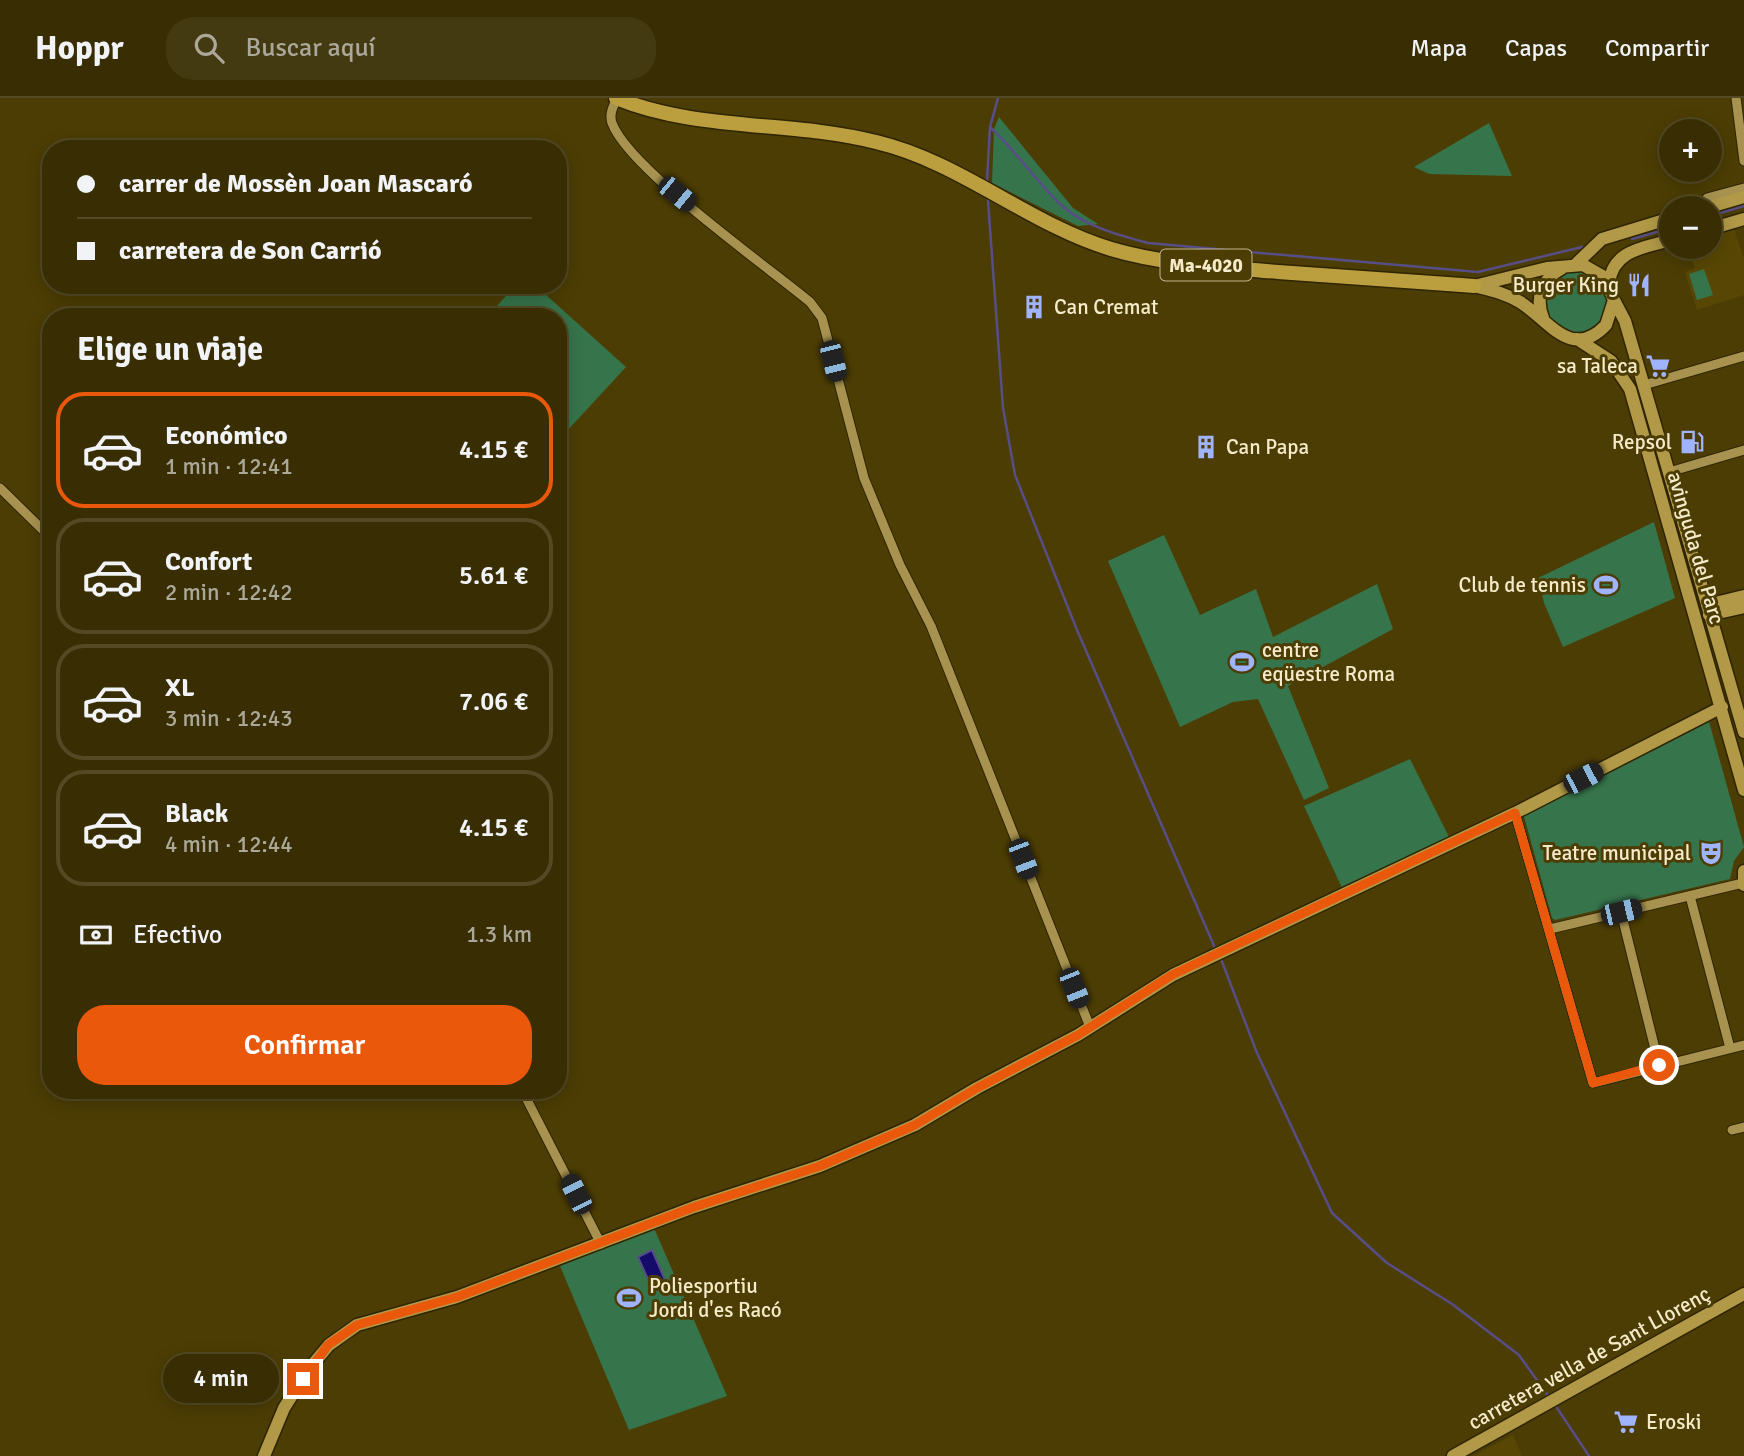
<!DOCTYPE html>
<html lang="es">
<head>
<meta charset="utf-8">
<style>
  :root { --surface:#392e03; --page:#443a12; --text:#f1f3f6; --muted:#aba89a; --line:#534a25; --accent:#ea580c }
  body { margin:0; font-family:Signika,sans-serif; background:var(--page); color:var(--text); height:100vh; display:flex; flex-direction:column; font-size:26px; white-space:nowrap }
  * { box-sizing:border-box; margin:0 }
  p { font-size:23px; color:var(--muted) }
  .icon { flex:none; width:38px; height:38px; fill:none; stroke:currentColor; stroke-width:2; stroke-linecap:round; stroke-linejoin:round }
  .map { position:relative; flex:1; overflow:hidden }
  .panel { position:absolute; left:42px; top:210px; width:525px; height:791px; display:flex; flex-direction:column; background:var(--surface); border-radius:28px; box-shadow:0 4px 18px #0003,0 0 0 2px var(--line) }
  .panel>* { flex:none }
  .banner { position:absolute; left:42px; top:42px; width:525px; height:154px; border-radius:28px; box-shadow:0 4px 18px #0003,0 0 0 2px var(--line); display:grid; align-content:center; height:154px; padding:0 35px; background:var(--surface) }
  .buttons { position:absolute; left:1659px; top:21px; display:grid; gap:14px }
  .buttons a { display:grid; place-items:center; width:63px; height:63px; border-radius:50%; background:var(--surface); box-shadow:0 4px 18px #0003,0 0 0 2px var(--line); font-size:35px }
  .end { position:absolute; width:32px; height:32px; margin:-16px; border:9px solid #ea580c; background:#fff; box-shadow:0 0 0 4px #fff }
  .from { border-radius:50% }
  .bubble { position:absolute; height:49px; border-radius:24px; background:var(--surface); box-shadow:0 4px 18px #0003,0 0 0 2px var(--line); font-size:23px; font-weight:600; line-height:49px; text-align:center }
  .car { position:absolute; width:21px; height:42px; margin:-21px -10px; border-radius:9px; box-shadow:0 0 5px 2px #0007; background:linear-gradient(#222 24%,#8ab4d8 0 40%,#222 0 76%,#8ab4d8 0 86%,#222 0) }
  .banner b { display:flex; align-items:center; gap:24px; height:66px; font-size:26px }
  .banner b+b { border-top:2px solid var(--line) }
  .banner i { width:18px; height:18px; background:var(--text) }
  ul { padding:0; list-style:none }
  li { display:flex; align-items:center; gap:21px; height:116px; margin:0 14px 10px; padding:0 21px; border:4px solid var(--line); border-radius:28px }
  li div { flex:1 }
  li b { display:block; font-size:26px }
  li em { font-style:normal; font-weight:600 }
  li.selected { border-color:var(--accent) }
  li>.icon { width:63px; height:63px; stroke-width:1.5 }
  h2 { padding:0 35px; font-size:32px; line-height:84px }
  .pay { display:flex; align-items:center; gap:18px; height:77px; padding:0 35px; font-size:26px }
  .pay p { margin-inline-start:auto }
  .action { display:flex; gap:14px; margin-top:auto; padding:14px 35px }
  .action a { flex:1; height:80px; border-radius:28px; background:var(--accent); color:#fff; font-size:28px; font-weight:600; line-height:80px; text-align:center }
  header { display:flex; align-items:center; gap:42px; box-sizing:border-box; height:98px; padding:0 35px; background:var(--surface); border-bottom:2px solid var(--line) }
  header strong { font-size:33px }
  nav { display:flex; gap:38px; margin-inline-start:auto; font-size:24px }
  .search { width:490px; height:63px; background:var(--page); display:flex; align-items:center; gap:18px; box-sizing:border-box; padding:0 24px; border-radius:28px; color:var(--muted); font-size:26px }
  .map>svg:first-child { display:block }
  .built { fill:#584704 }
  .green { fill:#36744b }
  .water { fill:#140b6b; stroke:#584e87; stroke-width:2 }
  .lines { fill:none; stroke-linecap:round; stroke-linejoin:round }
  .stream { stroke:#584e87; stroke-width:2.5 }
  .street-casing { stroke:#2f2500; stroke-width:11 }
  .secondary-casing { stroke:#2f2500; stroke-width:15 }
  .primary-casing { stroke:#2f2500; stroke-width:17 }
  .street { stroke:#a7924f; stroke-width:9 }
  .secondary { stroke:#b19947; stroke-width:12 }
  .primary { stroke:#bb9f3f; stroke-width:14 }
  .route { stroke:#ea580c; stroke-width:9 }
  .labels { text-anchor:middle; stroke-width:6; stroke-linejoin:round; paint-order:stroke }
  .shield { fill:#4c3d04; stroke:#c2b68e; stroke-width:2 }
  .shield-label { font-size:19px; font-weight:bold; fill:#f5eac9 }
  .poi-label { font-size:21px; fill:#f5eac9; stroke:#4c3d04; text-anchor:end }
  .street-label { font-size:21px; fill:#f5eac9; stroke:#4c3d04 }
</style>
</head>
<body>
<header>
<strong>Hoppr</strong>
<div class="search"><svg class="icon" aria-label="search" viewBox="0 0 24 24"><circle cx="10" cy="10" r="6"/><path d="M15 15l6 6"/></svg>Buscar aquí</div>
<nav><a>Mapa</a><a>Capas</a><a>Compartir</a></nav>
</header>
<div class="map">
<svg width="1744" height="1358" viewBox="0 0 1744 1358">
  <rect width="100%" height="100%" fill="#4c3d04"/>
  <!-- built -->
  <path class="built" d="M1734,131L1744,160V197L1697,212L1685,174L1695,170L1688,149H1710V138Z
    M1513,1337L1522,1358H1473Z"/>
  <!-- green -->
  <path class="green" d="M999,19L1073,110L1098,126L1078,128L992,85L994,31Z
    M1489,25L1512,78L1429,76L1414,69Z
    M1704,171L1713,197L1697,202L1689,176Z
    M1545 204a31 31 0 1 1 62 0a31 31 0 1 1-62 0Z
    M516,187H535L626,269L567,333L558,325V219H487Z
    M1654,424L1675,500L1563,549L1544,505L1538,480Z
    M1164,437L1200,517L1256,491L1273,539L1377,486L1393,531L1288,588L1329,690L1304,702L1258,601L1233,604L1180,629L1108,463Z
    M1708,620L1744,749L1734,763L1730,781L1555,822L1552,820L1523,715Z
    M1410,661L1449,739L1343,792L1304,708Z
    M654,1130L727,1298L629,1332L560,1168Z"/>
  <!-- water -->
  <path class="water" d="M652,1152L665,1182L651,1188L638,1159Z"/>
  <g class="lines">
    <!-- stream -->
    <path class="stream" d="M998,0L990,29C1016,53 1035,82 1060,106C1083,128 1119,137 1148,145L1478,174L1582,149
      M987,83L990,29
      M988,103L1003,310L1015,377L1077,532L1215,850
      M1710,118L1744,108
      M1632,141L1671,130
      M1221,861L1257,955L1332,1115L1387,1165L1452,1206L1519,1257L1549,1299
      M1555,1307L1589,1358"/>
    <!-- street casing -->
    <g class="street-casing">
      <path id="street" d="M617,0C613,9 609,16 612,25C628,70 768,169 810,204L822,220L864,380L900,467L931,528L1090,929
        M1736,0L1744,63
        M1707,100L1744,90
        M1644,287L1744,258
        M1669,374L1744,352
        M0,390L51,440
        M1515,715L1593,985L1744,947
        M1690,798L1730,950
        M1621,814L1659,967
        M1550,831L1743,785
        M522,992L601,1146
        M1732,1032L1744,1029"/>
    </g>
    <!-- secondary casing -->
    <g class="secondary-casing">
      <path id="secondary" d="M1706,110L1744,99
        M1710,131L1744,121
        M1575,167L1602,141L1671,120
        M1583,167L1604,179L1614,202L1606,227C1571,264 1548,221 1520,204C1505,195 1490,192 1474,188L1547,170Z
        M1609,185C1613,152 1643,150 1671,142
        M1614,202L1625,223L1744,634
        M1543,220C1535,200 1542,181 1561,171
        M1577,241L1611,263L1630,291L1744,692
        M1707,507L1744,498
        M1709,517L1744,509
        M1744,773V787
        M264,1358L284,1310L308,1272L329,1247L357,1227L457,1199L694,1109L820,1068L915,1027L977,990L1078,937L1173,877L1515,715L1722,609
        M1453,1358L1744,1196"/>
    </g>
    <!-- primary casing -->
    <g class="primary-casing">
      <path id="primary" d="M616,0C700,34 789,22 876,44C961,64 1028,126 1111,151C1165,167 1223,169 1278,174C1344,179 1409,183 1474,188"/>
    </g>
    <!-- street -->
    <use href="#street" class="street"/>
    <!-- secondary -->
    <use href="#secondary" class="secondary"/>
    <!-- primary -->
    <use href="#primary" class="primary"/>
  </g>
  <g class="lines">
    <!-- route -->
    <path class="route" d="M303,1281L328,1247L357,1227L457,1199L694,1109L820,1068L915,1027L977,990L1078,937L1172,877L1515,715L1593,985L1659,967"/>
  </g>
  <!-- icons -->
  <defs>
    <g id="restaurant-bare" transform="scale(1.89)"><path d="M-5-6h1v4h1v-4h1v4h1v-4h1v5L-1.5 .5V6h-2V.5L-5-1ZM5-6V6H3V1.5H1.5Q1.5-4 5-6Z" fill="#a0b3fd" stroke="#4c3d04" stroke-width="2.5" paint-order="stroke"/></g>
    <g id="building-bare" transform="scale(1.89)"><path d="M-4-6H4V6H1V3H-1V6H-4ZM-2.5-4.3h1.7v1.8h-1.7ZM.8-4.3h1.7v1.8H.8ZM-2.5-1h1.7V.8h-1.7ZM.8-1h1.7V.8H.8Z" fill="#a0b3fd" stroke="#4c3d04" stroke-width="2.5" paint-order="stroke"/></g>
    <g id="supermarket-bare" transform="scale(1.89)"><path d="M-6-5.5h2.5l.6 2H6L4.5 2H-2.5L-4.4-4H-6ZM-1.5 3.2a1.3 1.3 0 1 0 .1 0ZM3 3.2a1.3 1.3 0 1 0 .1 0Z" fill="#a0b3fd" stroke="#4c3d04" stroke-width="2.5" paint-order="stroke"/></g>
    <g id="fuel-bare" transform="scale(1.89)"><path d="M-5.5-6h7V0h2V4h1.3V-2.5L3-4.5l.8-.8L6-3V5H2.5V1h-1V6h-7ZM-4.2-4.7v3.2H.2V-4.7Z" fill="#a0b3fd" stroke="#4c3d04" stroke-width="2.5" paint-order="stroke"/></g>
    <g id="stadium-bare" transform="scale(1.89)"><path d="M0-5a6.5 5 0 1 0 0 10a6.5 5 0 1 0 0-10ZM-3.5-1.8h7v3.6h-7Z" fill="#a0b3fd" stroke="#4c3d04" stroke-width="2.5" paint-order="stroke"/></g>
    <g id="theatre-bare" transform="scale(1.89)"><path d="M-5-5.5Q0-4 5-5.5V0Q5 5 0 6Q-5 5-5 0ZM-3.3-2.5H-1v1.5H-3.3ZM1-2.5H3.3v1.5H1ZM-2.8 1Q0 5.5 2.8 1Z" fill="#a0b3fd" stroke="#4c3d04" stroke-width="2.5" paint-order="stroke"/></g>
  </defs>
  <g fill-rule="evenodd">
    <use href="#restaurant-bare" x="1639" y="187"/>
    <use href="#building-bare" x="1034" y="209"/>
    <use href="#supermarket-bare" x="1658" y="268"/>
    <use href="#fuel-bare" x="1692" y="344"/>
    <use href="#building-bare" x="1206" y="349"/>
    <use href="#stadium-bare" x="1606" y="487"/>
    <use href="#stadium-bare" x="1242" y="564"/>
    <use href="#theatre-bare" x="1711" y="755"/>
    <use href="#stadium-bare" x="629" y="1200"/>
    <use href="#supermarket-bare" x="1626" y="1324"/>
  </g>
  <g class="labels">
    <!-- shield labels -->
    <rect class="shield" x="1160.5" y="151.5" width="91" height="31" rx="5"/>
    <g class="shield-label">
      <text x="1206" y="174">Ma-4020</text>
    </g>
    <!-- poi labels -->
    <g class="poi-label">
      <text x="1619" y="194">Burger King</text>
      <text x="1054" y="216" text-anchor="start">Can Cremat</text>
      <text x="1638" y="275">sa Taleca</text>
      <text x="1672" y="351">Repsol</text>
      <text x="1226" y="356" text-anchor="start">Can Papa</text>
      <text x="1586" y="494">Club de tennis</text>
      <text x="1262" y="559" text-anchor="start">centre<tspan x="1262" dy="24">eqüestre Roma</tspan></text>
      <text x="1691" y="762">Teatre municipal</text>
      <text x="649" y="1195" text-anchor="start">Poliesportiu<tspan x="649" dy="24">Jordi d'es Racó</tspan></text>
      <text x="1646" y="1331" text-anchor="start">Eroski</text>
    </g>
    <!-- street labels -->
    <g class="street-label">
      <text transform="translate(1696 450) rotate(74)" y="7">avinguda del Parc</text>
      <text transform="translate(1589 1260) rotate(-29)" y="7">carretera vella de Sant Llorenç</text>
    </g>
  </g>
</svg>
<div class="buttons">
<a>+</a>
<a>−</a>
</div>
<i class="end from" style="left:1659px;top:967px"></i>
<i class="end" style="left:303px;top:1281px"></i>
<div class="bubble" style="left:163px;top:1256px;width:116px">4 min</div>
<i class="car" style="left:677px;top:96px;rotate:129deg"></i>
<i class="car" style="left:833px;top:263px;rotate:166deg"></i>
<i class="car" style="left:1583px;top:680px;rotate:63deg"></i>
<i class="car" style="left:1023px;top:761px;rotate:159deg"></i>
<i class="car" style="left:1621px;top:814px;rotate:77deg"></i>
<i class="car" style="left:1074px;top:890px;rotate:158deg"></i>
<i class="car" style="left:576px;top:1096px;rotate:333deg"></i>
<div class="banner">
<b><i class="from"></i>carrer de Mossèn Joan Mascaró</b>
<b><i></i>carretera de Son Carrió</b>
</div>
<section class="panel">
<h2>Elige un viaje</h2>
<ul>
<li class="selected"><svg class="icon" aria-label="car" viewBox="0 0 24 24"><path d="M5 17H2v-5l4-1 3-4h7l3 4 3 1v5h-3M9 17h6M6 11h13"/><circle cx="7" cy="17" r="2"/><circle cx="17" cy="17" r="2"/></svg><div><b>Económico</b><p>1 min · 12:41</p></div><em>4.15 €</em></li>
<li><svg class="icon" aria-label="car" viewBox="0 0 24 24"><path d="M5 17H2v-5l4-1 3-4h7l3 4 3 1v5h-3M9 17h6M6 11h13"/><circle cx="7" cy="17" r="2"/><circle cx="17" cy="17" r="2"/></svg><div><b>Confort</b><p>2 min · 12:42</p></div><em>5.61 €</em></li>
<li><svg class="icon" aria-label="car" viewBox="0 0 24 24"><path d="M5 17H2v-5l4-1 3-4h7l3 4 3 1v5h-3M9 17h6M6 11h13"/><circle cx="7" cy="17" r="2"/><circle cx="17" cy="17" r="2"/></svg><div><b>XL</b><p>3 min · 12:43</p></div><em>7.06 €</em></li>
<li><svg class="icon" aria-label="car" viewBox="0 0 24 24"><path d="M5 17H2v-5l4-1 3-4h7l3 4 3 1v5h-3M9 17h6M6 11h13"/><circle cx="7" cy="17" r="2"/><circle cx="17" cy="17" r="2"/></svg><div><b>Black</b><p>4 min · 12:44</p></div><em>4.15 €</em></li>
</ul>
<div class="pay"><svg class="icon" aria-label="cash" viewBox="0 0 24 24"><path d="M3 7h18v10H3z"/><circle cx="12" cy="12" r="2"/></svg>Efectivo<p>1.3 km</p></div>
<div class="action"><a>Confirmar</a></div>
</section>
</div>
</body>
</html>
